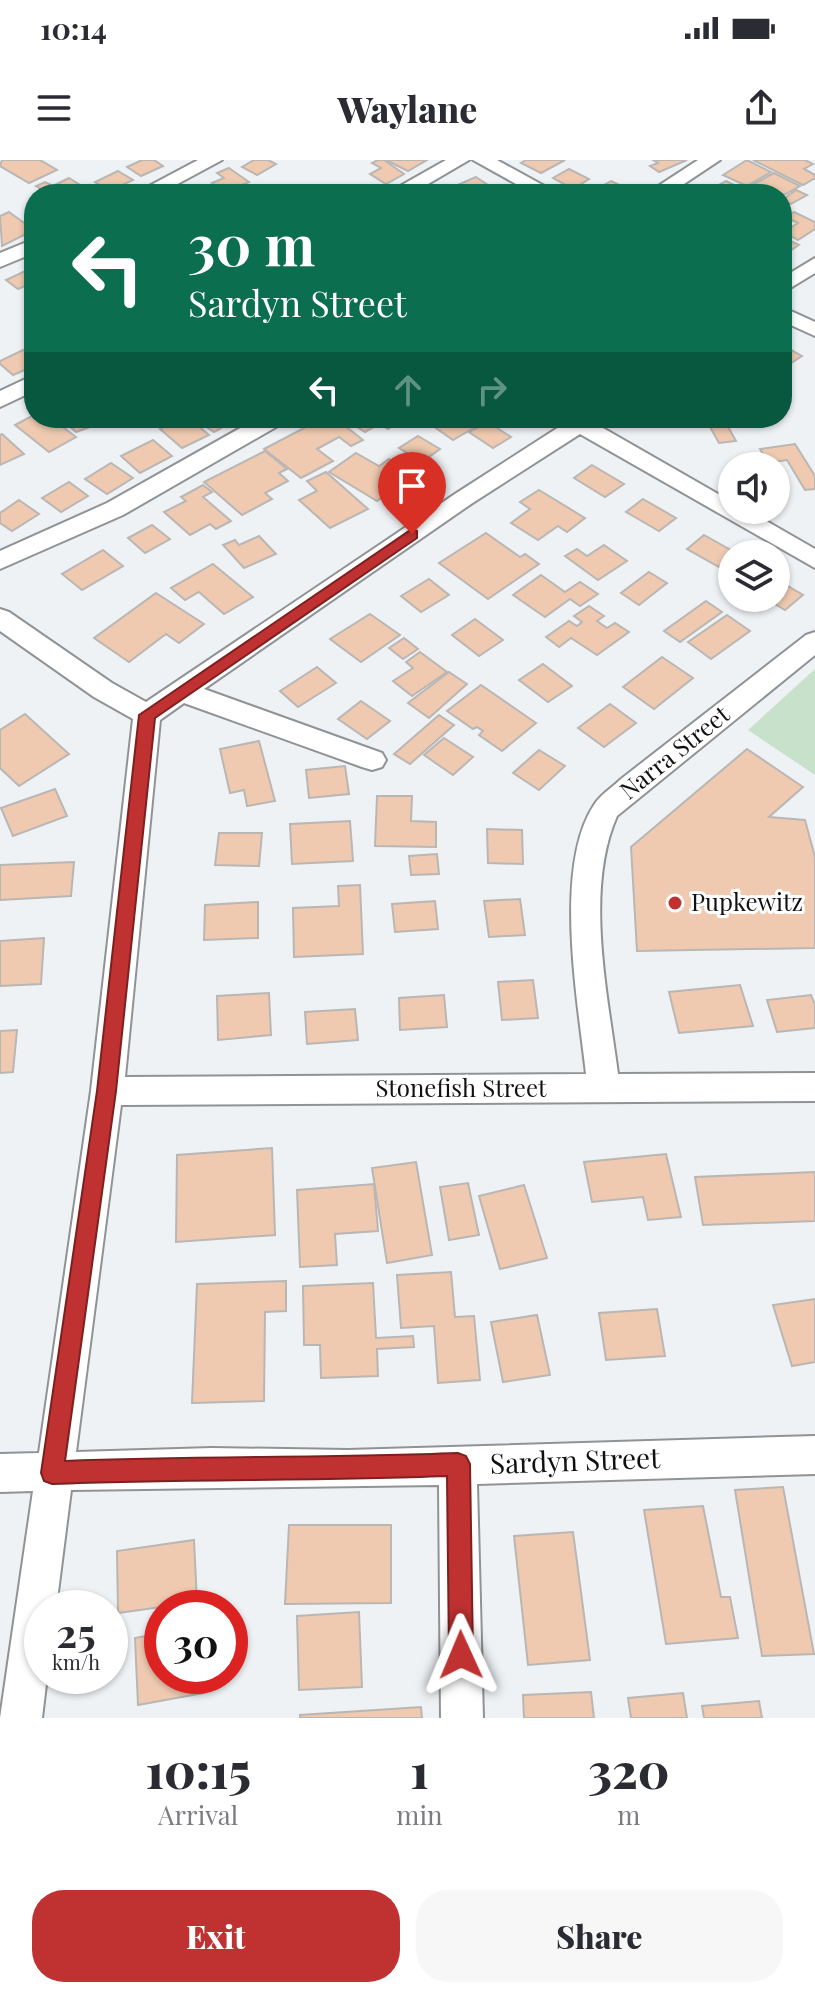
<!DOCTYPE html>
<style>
:root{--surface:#fff;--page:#f7f7f7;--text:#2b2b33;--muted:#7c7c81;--accent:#c03131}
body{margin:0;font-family:"Playfair Display",serif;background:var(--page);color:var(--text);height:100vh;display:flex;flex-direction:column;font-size:30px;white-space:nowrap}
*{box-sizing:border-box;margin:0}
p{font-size:26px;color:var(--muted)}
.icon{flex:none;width:44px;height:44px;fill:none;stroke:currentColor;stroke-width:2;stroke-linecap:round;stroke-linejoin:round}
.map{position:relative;height:1558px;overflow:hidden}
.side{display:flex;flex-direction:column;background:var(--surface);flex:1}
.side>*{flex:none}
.top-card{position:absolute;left:24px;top:24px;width:768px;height:244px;border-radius:32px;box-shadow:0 2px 6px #0004;background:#0b6e4f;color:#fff;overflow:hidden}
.buttons{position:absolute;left:718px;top:292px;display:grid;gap:16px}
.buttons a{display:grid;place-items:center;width:72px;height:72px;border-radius:50%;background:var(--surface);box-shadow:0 2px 6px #0004;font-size:40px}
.speed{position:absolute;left:24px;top:1430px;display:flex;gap:16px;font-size:40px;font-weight:700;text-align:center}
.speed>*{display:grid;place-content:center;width:104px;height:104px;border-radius:50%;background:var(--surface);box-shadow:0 2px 6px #0004;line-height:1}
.speed small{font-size:20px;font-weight:400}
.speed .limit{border:12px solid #d22;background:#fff;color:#111}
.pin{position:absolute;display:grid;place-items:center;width:68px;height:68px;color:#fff;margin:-82px -34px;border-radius:50% 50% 50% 0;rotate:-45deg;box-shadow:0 0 8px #0007}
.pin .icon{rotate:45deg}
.me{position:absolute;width:88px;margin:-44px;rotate:359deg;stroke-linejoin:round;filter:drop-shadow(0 0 6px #0008)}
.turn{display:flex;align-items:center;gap:28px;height:168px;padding:0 32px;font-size:36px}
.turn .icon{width:104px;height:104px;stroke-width:2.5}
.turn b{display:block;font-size:56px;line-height:68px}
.lanes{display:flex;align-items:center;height:76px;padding:0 32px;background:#0003;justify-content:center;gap:40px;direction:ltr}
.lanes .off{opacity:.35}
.eta{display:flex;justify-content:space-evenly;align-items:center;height:136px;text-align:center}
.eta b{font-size:48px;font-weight:800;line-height:56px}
.primary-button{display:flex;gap:16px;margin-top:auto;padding:16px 32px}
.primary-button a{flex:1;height:92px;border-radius:32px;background:var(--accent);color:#fff;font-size:32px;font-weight:800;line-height:92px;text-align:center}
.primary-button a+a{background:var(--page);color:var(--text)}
.status{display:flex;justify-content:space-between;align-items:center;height:56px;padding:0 40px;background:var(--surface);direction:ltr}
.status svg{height:22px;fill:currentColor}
header{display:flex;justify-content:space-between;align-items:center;height:104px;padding:0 32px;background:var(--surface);font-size:36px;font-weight:800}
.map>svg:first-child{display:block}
.green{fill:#c7e1cb}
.building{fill:#efcab1;stroke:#bab6b4;stroke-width:2}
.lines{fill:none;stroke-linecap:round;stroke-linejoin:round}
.street-casing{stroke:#909395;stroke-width:4}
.street{fill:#fff;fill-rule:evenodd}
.route{fill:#c03131;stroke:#7d2020;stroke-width:2}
.poi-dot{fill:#c03131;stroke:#fff;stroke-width:3}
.labels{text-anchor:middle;stroke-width:6;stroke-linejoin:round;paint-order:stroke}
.street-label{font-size:24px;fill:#111112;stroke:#fff}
.poi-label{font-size:24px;fill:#111112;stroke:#fff;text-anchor:start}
.near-street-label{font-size:28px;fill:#111112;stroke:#fff}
</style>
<div class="status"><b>10:14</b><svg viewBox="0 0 49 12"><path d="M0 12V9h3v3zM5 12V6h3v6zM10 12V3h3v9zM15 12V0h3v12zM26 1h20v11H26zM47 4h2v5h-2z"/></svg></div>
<header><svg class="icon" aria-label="menu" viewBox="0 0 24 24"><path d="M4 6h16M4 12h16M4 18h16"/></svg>Waylane<svg class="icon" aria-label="share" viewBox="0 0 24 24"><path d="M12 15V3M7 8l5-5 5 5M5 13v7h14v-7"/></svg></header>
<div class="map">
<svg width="815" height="1558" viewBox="0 0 815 1558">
<rect width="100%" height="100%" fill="#eff2f5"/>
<polygon class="green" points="815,509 815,615 748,570"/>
<g class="building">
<polygon points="40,0 57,10 29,23 0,6 2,0"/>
<polygon points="142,0 154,0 163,6 141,16 127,7"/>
<polygon points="254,0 268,0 276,4 257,15 242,7"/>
<polygon points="378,0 384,0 404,14 386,24 370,14 381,8 372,3"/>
<polygon points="386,0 427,0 408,11"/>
<polygon points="526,0 565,0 541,13 521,3"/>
<polygon points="653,0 687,0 659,12 650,6 658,3"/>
<polygon points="747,0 771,12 747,26 723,15"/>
<polygon points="753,0 805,0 813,4 804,9 815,15 815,18 803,25"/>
<polygon points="229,8 249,22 226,32 212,23 224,18 217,13"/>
<polygon points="569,9 589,19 573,29 553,18"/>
<polygon points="118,11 133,20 110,31 95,22"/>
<polygon points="774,13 800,26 782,36 767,34 762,32 766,30 754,24"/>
<polygon points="476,17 491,27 473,34 464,34 453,27"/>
<polygon points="69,18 95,34 50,34 36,26 45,22 53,26"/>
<polygon points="611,21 630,30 623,34 600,34 593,31"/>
<polygon points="726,21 752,34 716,34 709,30"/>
<polygon points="796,30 807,35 791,44 782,40"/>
<polygon points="9,52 34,70 2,86 0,56"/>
<polygon points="794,52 815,62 815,69 798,80 784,72 798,63 785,57"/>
<polygon points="782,77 799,85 782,96"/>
<polygon points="32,108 34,122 18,129 6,120"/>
<polygon points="782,185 802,196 782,209"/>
<polygon points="23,190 34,198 34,206 13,215 0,204 0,201"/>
<polygon points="34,255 34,258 51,258 76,277 49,292 15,265"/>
<polygon points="60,258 115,258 76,272"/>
<polygon points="182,258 189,258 209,275 182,288 160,269"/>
<polygon points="193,258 239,258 214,272"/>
<polygon points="323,258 335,258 363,280 351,286 339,277 317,289 333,301 301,318 264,289"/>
<polygon points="343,258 405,258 388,269 379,264 365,272"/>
<polygon points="445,258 466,258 477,266 453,280 433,266"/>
<polygon points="705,258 723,258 736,281 719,283"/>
<polygon points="488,262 511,277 493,288 469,272"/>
<polygon points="2,274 24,294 0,305 0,275"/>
<polygon points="418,276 440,289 422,302 399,288"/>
<polygon points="153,280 172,296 140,313 121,296"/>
<polygon points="795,284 815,316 815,329 805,330 787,300 768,303 760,289"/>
<polygon points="265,291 287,309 279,313 288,321 265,333 272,339 242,355 204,322"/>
<polygon points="356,293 379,306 389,299 406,309 387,322 396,327 377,341 329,312"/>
<polygon points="111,303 133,318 107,334 85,319"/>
<polygon points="592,305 624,324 605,337 574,318"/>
<polygon points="326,312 368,349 330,368 299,340 317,331 307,321"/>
<polygon points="418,313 439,326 418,341 397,328"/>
<polygon points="69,322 88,336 61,352 42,338"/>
<polygon points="203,325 212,332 203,337 231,361 216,369 210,364 190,375 164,352 186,341 181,337"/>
<polygon points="539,330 585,358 567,372 558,366 538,380 511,363 530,349 520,342"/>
<polygon points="643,339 676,358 659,371 626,352"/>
<polygon points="19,340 39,354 12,371 0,363 0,353"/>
<polygon points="152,365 170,379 145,393 128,378"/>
<polygon points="486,373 520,397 525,394 539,404 488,439 439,403"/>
<polygon points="704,375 736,393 719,407 687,389"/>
<polygon points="259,376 276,394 244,408 223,385 235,380 239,385"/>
<polygon points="604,385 627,401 598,420 565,396 577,389 587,396"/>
<polygon points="103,390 123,406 82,430 62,414"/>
<polygon points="213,404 253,437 224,454 199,432 185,440 171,428"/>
<polygon points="649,412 667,423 639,445 621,433"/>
<polygon points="541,415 565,432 580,422 598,434 580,446 570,439 545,457 513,435"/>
<polygon points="429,419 449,435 421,452 401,436"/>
<polygon points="776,419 803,435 785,450 765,438 776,438"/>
<polygon points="156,433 204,464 179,483 166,474 129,502 94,478"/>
<polygon points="706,441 722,452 680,482 664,471"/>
<polygon points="589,446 604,456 597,461 607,468 615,463 629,472 597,495 571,478 559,487 546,477 569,461 577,466 582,462 574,456"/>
<polygon points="370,454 400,475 361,502 330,479"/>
<polygon points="727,455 750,471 711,499 688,482"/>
<polygon points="475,459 503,480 479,496 452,475"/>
<polygon points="404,478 418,489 403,499 389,488"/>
<polygon points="420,492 447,512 412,536 393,521 413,508 406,502"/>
<polygon points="662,497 693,518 654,549 623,527"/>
<polygon points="543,504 572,526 548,542 519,520"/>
<polygon points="317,507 336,523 298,547 280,531"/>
<polygon points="449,512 467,524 429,558 408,543"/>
<polygon points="481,525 536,563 502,591 479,575 483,571 477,567 473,569 447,551"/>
<polygon points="361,541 390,561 367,579 338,559"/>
<polygon points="610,544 636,563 604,587 578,568"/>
<polygon points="25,554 69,594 19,626 0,608 0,570"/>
<polygon points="439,555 454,565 410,604 394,594"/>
<polygon points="444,578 473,597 453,615 424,595"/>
<polygon points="259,581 275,641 247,646 244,630 230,633 220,589"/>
<polygon points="747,589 803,627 769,657 805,660 815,697 815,788 637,791 631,687"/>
<polygon points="539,590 565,606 539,630 513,613"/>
<polygon points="345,606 349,634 309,638 306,610"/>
<polygon points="55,629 67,656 13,676 1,648"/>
<polygon points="377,636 412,636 411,661 436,662 436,687 375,686"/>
<polygon points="350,661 353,701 292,704 290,664"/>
<polygon points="487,669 522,670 523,704 488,703"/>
<polygon points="219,673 262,673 259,706 215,705"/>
<polygon points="437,694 439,714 411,715 409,696"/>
<polygon points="74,702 71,736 0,740 0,705"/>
<polygon points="360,725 363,794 294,797 293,748 339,746 338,726"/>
<polygon points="520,739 525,775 489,777 484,741"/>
<polygon points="435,741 438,769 395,772 392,744"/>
<polygon points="258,742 258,778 204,780 205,745"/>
<polygon points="44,778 41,824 0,826 0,781"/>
<polygon points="533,820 538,858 502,860 498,822"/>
<polygon points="740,825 753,866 679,873 669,832"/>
<polygon points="269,833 271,875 218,880 217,836"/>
<polygon points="444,835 447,867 400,870 399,838"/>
<polygon points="811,835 815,845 815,868 777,872 767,840"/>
<polygon points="355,849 358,880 307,884 305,852"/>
<polygon points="17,870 13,912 0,913 0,871"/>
<polygon points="272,988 275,1075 176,1082 177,995"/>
<polygon points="666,994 681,1057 648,1060 643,1037 592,1042 584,1002"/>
<polygon points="416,1002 432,1095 387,1103 372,1008"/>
<polygon points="815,1012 815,1061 703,1065 695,1017"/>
<polygon points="468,1023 479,1075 449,1080 440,1027"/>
<polygon points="374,1024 378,1071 335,1074 337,1105 300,1107 297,1030"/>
<polygon points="524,1025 547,1098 500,1109 479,1036"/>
<polygon points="451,1112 455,1157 474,1156 480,1220 438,1223 434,1166 401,1168 397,1115"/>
<polygon points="286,1121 286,1151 265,1152 264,1241 192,1243 197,1124"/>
<polygon points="373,1123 376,1178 413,1176 414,1187 377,1189 378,1216 321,1218 320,1185 304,1185 303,1126"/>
<polygon points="815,1139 815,1202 792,1206 773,1145"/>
<polygon points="657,1149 665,1196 606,1200 599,1153"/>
<polygon points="537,1155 550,1215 503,1222 491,1162"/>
<polygon points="783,1327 814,1494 762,1496 735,1330"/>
<polygon points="703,1346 721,1437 730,1437 738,1478 666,1484 644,1350"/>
<polygon points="289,1365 391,1365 391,1443 285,1444"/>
<polygon points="573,1372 590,1500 528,1505 514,1376"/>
<polygon points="194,1380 197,1442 118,1453 117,1391"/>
<polygon points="359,1452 362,1527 299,1530 297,1456"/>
<polygon points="162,1473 162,1516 202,1516 204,1533 138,1545 135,1478"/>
<polygon points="591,1532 594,1558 524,1558 523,1535"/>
<polygon points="683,1533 687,1558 631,1558 628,1538"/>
<polygon points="759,1541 762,1558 704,1558 702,1546"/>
<polygon points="421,1547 422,1558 300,1558 300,1555"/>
</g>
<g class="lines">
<defs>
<g id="street">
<polygon points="198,0 222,0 159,34 134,34"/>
<polygon points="446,0 469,0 411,34 386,34"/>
<polygon points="473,0 497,0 559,34 534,34"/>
<polygon points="698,0 720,0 669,34 646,34"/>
<polygon points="34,79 34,93 0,107 0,93"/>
<polygon points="815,98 815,113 782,133 782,118"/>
<polygon points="782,147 815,162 815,176 782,161"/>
<polygon points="34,215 34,231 0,247 0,231"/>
<polygon points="258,258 286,258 283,263 123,355 0,409 0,391 107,343"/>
<path d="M 573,258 L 600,258 L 596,264 L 732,342 L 732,350 L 747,350 L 815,389 L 815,408 L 580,274 L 471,344 L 204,529 L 382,593 L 386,600 L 382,607 L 372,610 L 362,607 L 184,543 L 160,560 L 125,917 L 586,914 C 578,842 553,707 594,645 C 601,634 612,628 621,619 L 806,475 L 815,472 L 815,495 L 617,656 C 584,730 608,836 618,914 L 815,913 L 815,941 L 121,945 L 76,1292 L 212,1288 L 348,1290 L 815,1276 L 815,1314 L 477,1324 L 483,1558 L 441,1558 L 439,1325 L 71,1330 L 56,1448 L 42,1448 L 42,1516 L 47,1516 L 42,1558 L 0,1558 L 33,1331 L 0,1332 L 0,1294 L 39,1293 L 91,931 L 133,559 L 94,537 L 0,471 L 0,449 L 9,452 L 112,523 L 146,542 L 455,334 Z"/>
</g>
</defs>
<use href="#street" class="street-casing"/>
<use href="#street" class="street"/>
</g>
<path class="route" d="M 412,369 L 417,371 L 417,378 L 155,558 L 116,931 L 65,1301 C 197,1296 327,1298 458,1293 L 466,1296 L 470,1304 L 473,1495 L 470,1503 L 461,1507 L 452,1503 L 449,1495 L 447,1316 C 316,1321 184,1319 52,1324 L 44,1321 L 41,1313 L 97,931 L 139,555 Z"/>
<circle class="poi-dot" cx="675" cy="743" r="8"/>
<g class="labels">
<g class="street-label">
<text transform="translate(675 593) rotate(-39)" y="8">Narra Street</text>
<text x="461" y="937">Stonefish Street</text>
</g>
<g class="poi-label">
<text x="691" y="751">Pupkewitz</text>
</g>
<g class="near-street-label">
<text transform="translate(575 1301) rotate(-2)" y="10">Sardyn Street</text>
</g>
</g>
</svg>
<div class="buttons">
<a><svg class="icon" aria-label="sound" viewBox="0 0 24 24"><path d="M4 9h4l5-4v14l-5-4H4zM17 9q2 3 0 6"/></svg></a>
<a><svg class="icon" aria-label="layers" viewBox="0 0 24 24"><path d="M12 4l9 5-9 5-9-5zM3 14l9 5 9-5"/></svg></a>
</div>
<div class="speed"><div>25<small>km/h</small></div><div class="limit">30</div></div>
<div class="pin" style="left:412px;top:374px;background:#d93025"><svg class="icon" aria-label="arrive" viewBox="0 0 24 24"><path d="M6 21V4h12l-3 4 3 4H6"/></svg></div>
<svg class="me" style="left:461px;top:1495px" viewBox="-20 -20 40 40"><path d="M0-17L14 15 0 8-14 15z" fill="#c03131" stroke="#fff" stroke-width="4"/></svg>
<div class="top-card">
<div class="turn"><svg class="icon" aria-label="left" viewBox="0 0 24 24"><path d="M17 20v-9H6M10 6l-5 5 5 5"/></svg><div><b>30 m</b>Sardyn Street</div></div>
<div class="lanes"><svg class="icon" aria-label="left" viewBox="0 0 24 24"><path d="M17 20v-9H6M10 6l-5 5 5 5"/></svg><svg class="icon off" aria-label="ahead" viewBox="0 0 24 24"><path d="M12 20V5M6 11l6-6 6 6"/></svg><svg class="icon off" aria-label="right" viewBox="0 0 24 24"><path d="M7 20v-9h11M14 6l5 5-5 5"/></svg></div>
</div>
</div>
<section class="side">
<div class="eta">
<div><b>10:15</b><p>Arrival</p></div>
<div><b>1</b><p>min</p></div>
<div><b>320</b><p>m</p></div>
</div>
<div class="primary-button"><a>Exit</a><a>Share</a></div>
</section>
